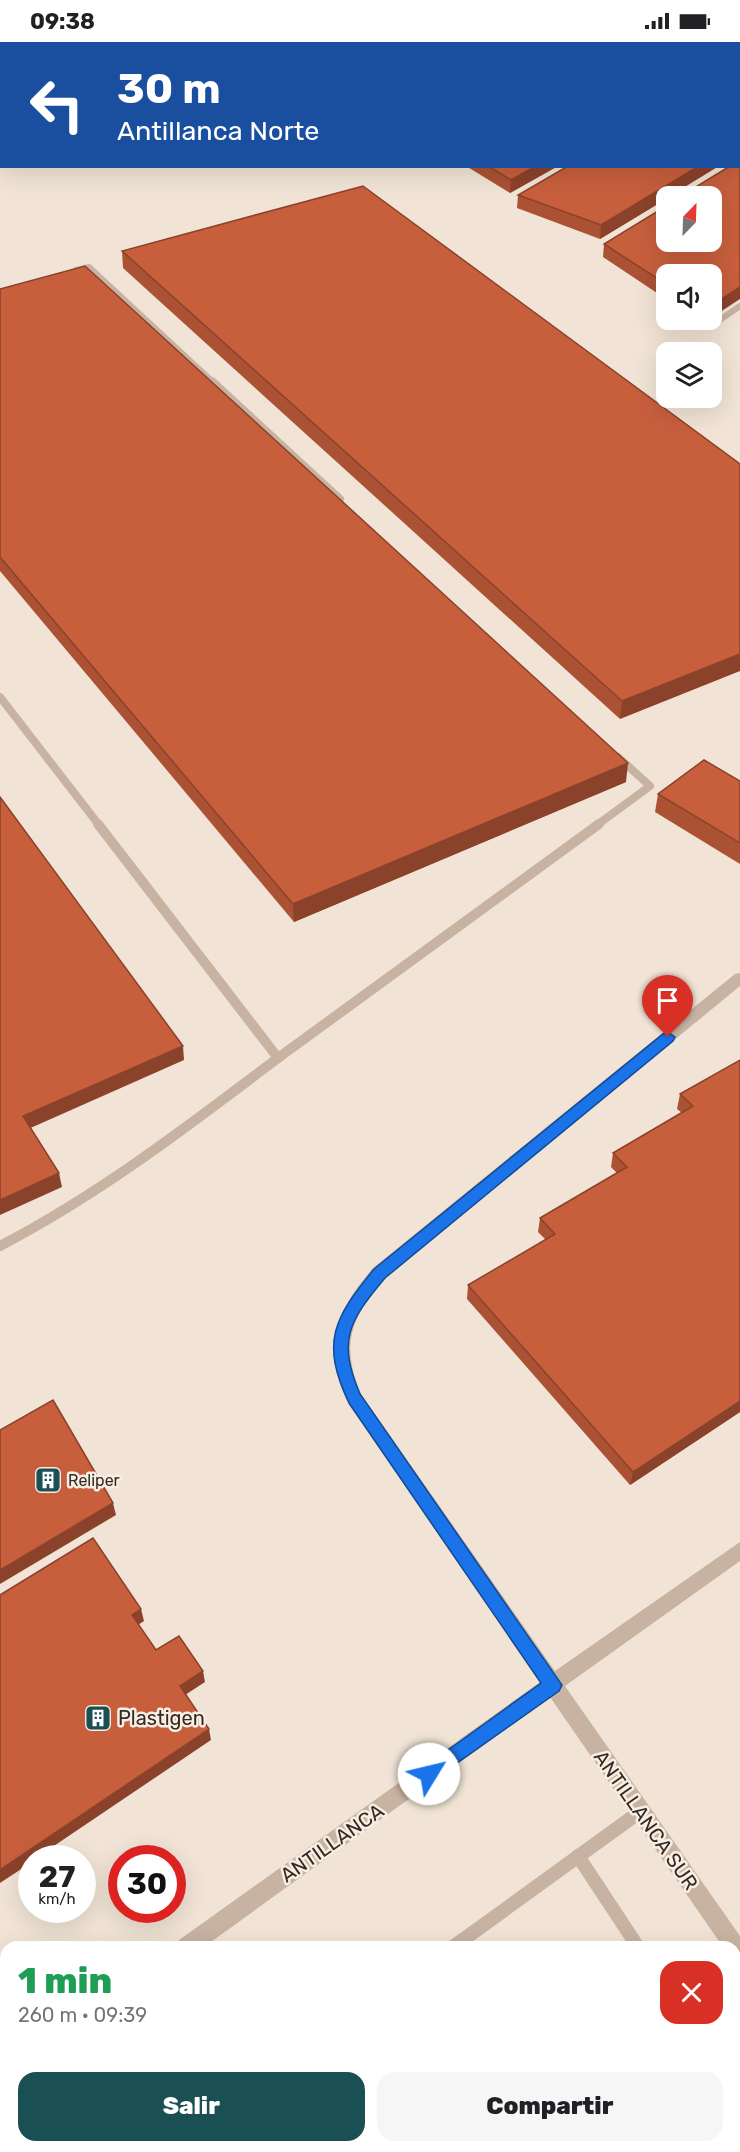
<!DOCTYPE html>
<html lang="es">
<meta charset="utf-8">
<style>
:root{--surface:#fff;--page:#f6f6f6;--text:#202124;--muted:#757577;--accent:#1a5054}
body{margin:0;font-family:Rubik,sans-serif;background:var(--page);color:var(--text);height:100vh;display:flex;flex-direction:column;font-size:22px;white-space:nowrap}
*{box-sizing:border-box;margin:0}
p{font-size:20px;color:var(--muted)}
.icon{flex:none;width:33px;height:33px;fill:none;stroke:currentColor;stroke-width:2;stroke-linecap:round;stroke-linejoin:round}
.map{position:relative;flex:1;overflow:hidden}
.details{position:absolute;left:0px;top:1899px;width:741px;height:212px;display:flex;flex-direction:column;background:var(--surface);border-radius:18px 18px 0 0;box-shadow:0 6px 24px #0002}
.details>*{flex:none}
.top-card{position:absolute;left:0px;top:0px;width:741px;height:126px;box-shadow:0 6px 24px #0002;background:#1a4fa0;color:#fff;overflow:hidden}
.needle{width:39px;rotate:23deg}
.fabs{position:absolute;left:656px;top:144px;display:grid;gap:12px}
.fabs a{display:grid;place-items:center;width:66px;height:66px;border-radius:12px;background:var(--surface);box-shadow:0 6px 24px #0002;font-size:30px}
.speed{position:absolute;left:18px;top:1803px;display:flex;gap:12px;font-size:30px;font-weight:700;text-align:center}
.speed>*{display:grid;place-content:center;width:78px;height:78px;border-radius:50%;background:var(--surface);box-shadow:0 6px 24px #0002;line-height:1}
.speed small{font-size:15px;font-weight:400}
.speed .limit{border:9px solid #d22;background:#fff;color:#111}
.pin{position:absolute;display:grid;place-items:center;width:51px;height:51px;color:#fff;margin:-62px -26px;border-radius:50% 50% 50% 0;rotate:-45deg;box-shadow:0 0 6px #0007}
.pin .icon{rotate:45deg}
.me{position:absolute;width:66px;margin:-33px;rotate:54deg;stroke-linejoin:round;filter:drop-shadow(0 0 4px #0008)}
.turn{display:flex;align-items:center;gap:21px;height:126px;padding:0 18px;font-size:27px}
.turn .icon{width:78px;height:78px;stroke-width:2.5}
.turn b{display:block;font-size:42px;line-height:51px}
.round{display:grid;place-items:center;flex:none;width:63px;height:63px;border-radius:18px;background:var(--page)}
.summary{display:flex;align-items:center;justify-content:space-between;height:102px;padding:0 18px}
h1{font-size:36px;font-weight:800;line-height:45px;color:#1e9e55}
.button{display:flex;gap:12px;margin-top:auto;padding:12px 18px}
.button a{flex:1;height:69px;border-radius:18px;background:var(--accent);color:#fff;font-size:24px;font-weight:800;line-height:69px;text-align:center}
.button a+a{background:var(--page);color:var(--text)}
.status{display:flex;justify-content:space-between;align-items:center;height:42px;padding:0 30px;background:var(--surface);direction:ltr}
.status svg{height:16px;fill:currentColor}
.map>svg:first-child{display:block}
.lines{fill:none;stroke-linecap:round;stroke-linejoin:round}
.path{stroke:#b49d8d;stroke-width:5;stroke-dasharray:4 4;stroke-linecap:butt}
.service-far3{stroke:#c8b3a2;stroke-width:6}
.service-far2{stroke:#c8b3a2;stroke-width:8}
.service-far1{stroke:#c8b3a2;stroke-width:10}
.service{stroke:#c8b3a2;stroke-width:14}
.minor{fill:#c8b3a2;fill-rule:evenodd}
.wall{fill:#ab5234}
.shaded-wall{fill:#8b422b}
.building{fill:#c75f3d;stroke:#8b422b;stroke-width:1.5}
.route{fill:#1a73e8;stroke:#114b97;stroke-width:1.5}
.labels{text-anchor:middle;stroke-width:5;stroke-linejoin:round;paint-order:stroke}
.poi-label{font-size:16px;fill:#332925;stroke:#f9eee2;text-anchor:start}
.near-poi-label{font-size:20px;fill:#332925;stroke:#f9eee2;text-anchor:start}
.near-street-label{font-size:20px;fill:#332925;stroke:#f9eee2}
</style>
<div class="status"><b>09:38</b><svg viewBox="0 0 49 12"><path d="M0 12V9h3v3zM5 12V6h3v6zM10 12V3h3v9zM15 12V0h3v12zM26 1h20v11H26zM47 4h2v5h-2z"/></svg></div>
<div class="map">
<svg width="740" height="2110" viewBox="0 0 740 2110">
<rect width="100%" height="100%" fill="#f1e4d6"/>
<g class="lines">
<polyline class="path" points="28,2104 30,2110"/>
<g class="service-far3">
<polyline points="76,228 89,225 214,341"/>
<polyline points="711,284 740,264"/>
</g>
<g class="service-far2">
<polyline points="212,339 340,457"/>
<polyline points="0,655 99,783"/>
<polyline points="597,783 650,744 618,715"/>
</g>
<g class="service-far1">
<polyline points="278,1016 599,782"/>
<path d="M 0,1204 C 100,1152 188,1084 278,1016 L 98,782"/>
</g>
<g class="service">
<polyline points="578,1814 638,1905"/>
<polyline points="453,1905 641,1769"/>
<polyline points="735,2050 740,2057"/>
</g>
<g class="minor">
<path d="M 740,931 L 740,944 L 385,1236 C 351,1276 340,1302 361,1352 L 555,1629 L 740,1500 L 740,1519 L 565,1644 L 740,1894 L 740,1922 L 735,1920 L 735,1905 L 723,1905 L 550,1655 L 204,1905 L 176,1905 L 179,1898 L 540,1640 L 348,1361 C 321,1305 334,1272 373,1226 L 735,932 Z"/>
<polygon points="6,2023 6,2046 0,2049 0,2026"/>
</g>
</g>
<g class="wall">
<polygon points="466,124 558,124 510,151"/>
<polygon points="518,153 666,154 666,157 600,197 517,166"/>
<polygon points="604,202 711,232 666,232 666,257 603,215"/>
<polygon points="122,209 740,422 620,677 123,226"/>
<polygon points="0,247 626,740 294,880 0,529"/>
<polygon points="698,278 709,278 704,281"/>
<polygon points="740,739 740,822 655,770 658,752"/>
<polygon points="740,1018 740,1370 630,1443 467,1257 468,1243 546,1198 538,1190 540,1176 617,1131 611,1125 613,1111 682,1071 677,1067 680,1052"/>
</g>
<g class="shaded-wall">
<polygon points="564,0 588,0 585,2 561,2"/>
<polygon points="536,124 558,124 510,151 511,138"/>
<polygon points="699,124 719,124 670,154 666,154 666,157 600,197 601,183"/>
<polygon points="740,245 740,257 711,276 711,264"/>
<polygon points="740,612 740,629 620,677 622,659"/>
<polygon points="628,721 626,740 294,880 293,862"/>
<polygon points="183,1004 184,1018 26,1088 23,1074"/>
<polygon points="59,1131 62,1145 0,1173 0,1158"/>
<polygon points="740,1359 740,1370 630,1443 633,1430"/>
<polygon points="113,1461 116,1473 0,1542 0,1528"/>
<polygon points="141,1567 144,1579 135,1585 132,1573"/>
<polygon points="203,1629 205,1640 182,1655 180,1644"/>
<polygon points="209,1687 211,1698 36,1816 32,1816 32,1820 0,1841 0,1828"/>
</g>
<g class="building">
<polygon points="439,0 564,0 561,2 436,2"/>
<polygon points="585,0 740,0 740,10 740,2 582,2"/>
<polygon points="740,118 740,245 711,264 711,232 666,232 666,242 604,202 666,164 666,200 711,200 711,154 681,154 730,124 740,124"/>
<polygon points="488,124 536,124 511,138"/>
<polygon points="568,124 699,124 601,183 518,153"/>
<polygon points="363,144 740,422 740,612 622,659 122,209"/>
<polygon points="85,224 628,721 293,862 0,515 0,247"/>
<polygon points="704,718 740,739 740,801 658,752"/>
<polygon points="0,755 183,1004 23,1074 59,1131 0,1158"/>
<polygon points="740,1018 740,1359 633,1430 468,1243 555,1192 540,1176 627,1125 613,1111 693,1064 680,1052"/>
<polygon points="53,1358 113,1461 0,1528 0,1388"/>
<polygon points="93,1496 141,1567 132,1573 156,1608 179,1594 203,1629 180,1644 209,1687 0,1828 0,1553"/>
<polygon points="360,2104 463,2104 466,2110 357,2110 362,2107"/>
</g>
<path class="route" d="M 668,990 L 675,995 L 673,999 L 385,1236 C 349,1279 337,1298 360,1352 L 562,1643 L 559,1649 L 429,1741 L 423,1738 L 420,1732 L 423,1726 L 541,1641 L 349,1361 C 320,1300 334,1276 374,1227 L 663,992 Z"/>
<defs>
<symbol id="building-square" viewBox="-11 -11 22 22"><rect x="-9" y="-9" width="18" height="18" rx="4" fill="#1a5054" stroke="#f9eee2"/><path d="M-4-6H4V6H1V3H-1V6H-4ZM-2.5-4.3h1.7v1.8h-1.7ZM.8-4.3h1.7v1.8H.8ZM-2.5-1h1.7V.8h-1.7ZM.8-1h1.7V.8H.8Z" fill="#fff"/></symbol>
</defs>
<g fill-rule="evenodd">
<use href="#building-square" x="33" y="1423" width="30" height="30"/>
<use href="#building-square" x="83" y="1661" width="30" height="30"/>
</g>
<g class="labels">
<g class="poi-label">
<text x="68" y="1444">Reliper</text>
</g>
<g class="near-poi-label">
<text x="118" y="1683">Plastigen</text>
</g>
<g class="near-street-label">
<text transform="translate(646 1778) rotate(55)" y="7">ANTILLANCA SUR</text>
<text transform="translate(332 1801) rotate(-35)" y="7">ANTILLANCA</text>
</g>
</g>
</svg>
<div class="fabs">
<a><svg class="needle" viewBox="-14 -14 28 28"><path d="M0-13l5 13h-10z" fill="#e53935"/><path d="M0 13l5-13h-10z" fill="#757577"/></svg></a>
<a><svg class="icon" aria-label="sound" viewBox="0 0 24 24"><path d="M4 9h4l5-4v14l-5-4H4zM17 9q2 3 0 6"/></svg></a>
<a><svg class="icon" aria-label="layers" viewBox="0 0 24 24"><path d="M12 4l9 5-9 5-9-5zM3 14l9 5 9-5"/></svg></a>
</div>
<div class="speed"><div>27<small>km/h</small></div><div class="limit">30</div></div>
<div class="pin" style="left:668px;top:995px;background:#d93025"><svg class="icon" aria-label="arrive" viewBox="0 0 24 24"><path d="M6 21V4h12l-3 4 3 4H6"/></svg></div>
<svg class="me" style="left:429px;top:1732px" viewBox="-20 -20 40 40"><circle r="19" fill="#fff"/><path d="M0-13L10 11 0 6-10 11z" fill="#1a73e8"/></svg>
<div class="top-card">
<div class="turn"><svg class="icon" aria-label="left" viewBox="0 0 24 24"><path d="M17 20v-9H6M10 6l-5 5 5 5"/></svg><div><b>30 m</b>Antillanca Norte</div></div>
</div>
<section class="details">
<div class="summary"><div><h1>1 min</h1><p>260 m · 09:39</p></div><a class="round" style="background:#d93025;color:#fff"><svg class="icon" aria-label="close" viewBox="0 0 24 24"><path d="M6 6l12 12M18 6L6 18"/></svg></a></div>
<div class="button"><a>Salir</a><a>Compartir</a></div>
</section>
</div>
